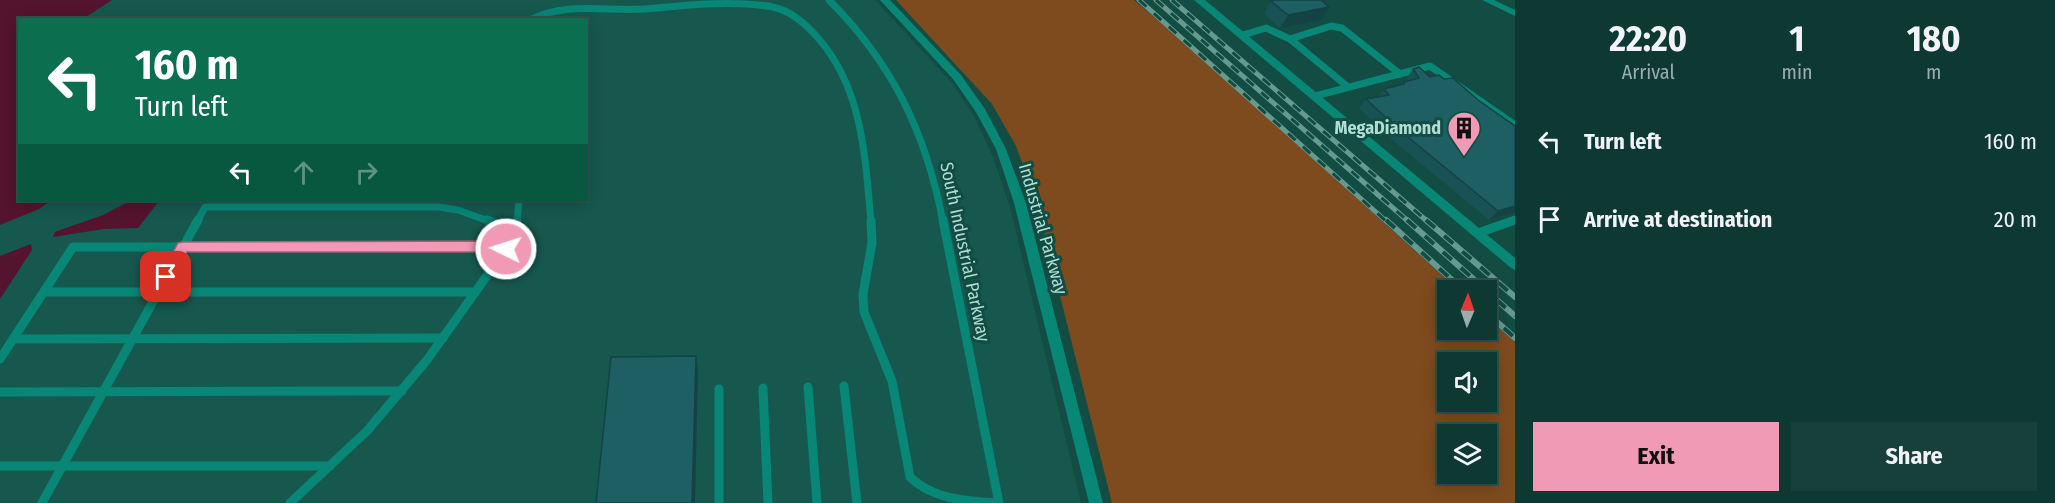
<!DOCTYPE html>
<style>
:root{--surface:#0e3932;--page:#17403a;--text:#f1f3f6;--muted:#9bacac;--line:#2e534d;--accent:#f09ab5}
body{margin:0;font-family:"Fira Sans Condensed",sans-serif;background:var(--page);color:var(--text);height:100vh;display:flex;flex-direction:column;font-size:22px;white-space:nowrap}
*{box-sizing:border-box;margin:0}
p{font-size:20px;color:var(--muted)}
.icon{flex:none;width:33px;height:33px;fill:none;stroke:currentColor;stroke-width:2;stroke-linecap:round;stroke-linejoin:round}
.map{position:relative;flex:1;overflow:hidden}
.drawer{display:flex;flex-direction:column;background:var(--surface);width:540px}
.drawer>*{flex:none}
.top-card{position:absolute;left:18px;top:18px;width:570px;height:183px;border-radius:0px;box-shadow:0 3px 15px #0003,0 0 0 2px var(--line);background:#0b6e4f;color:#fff;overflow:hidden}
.needle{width:39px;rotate:2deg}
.tools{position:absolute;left:1437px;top:280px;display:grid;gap:12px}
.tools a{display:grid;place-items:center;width:60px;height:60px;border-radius:0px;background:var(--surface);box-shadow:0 3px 15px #0003,0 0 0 2px var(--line);font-size:30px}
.pin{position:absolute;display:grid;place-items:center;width:51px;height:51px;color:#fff;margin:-26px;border-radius:12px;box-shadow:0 3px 9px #0006}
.me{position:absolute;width:66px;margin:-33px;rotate:274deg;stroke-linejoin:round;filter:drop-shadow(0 0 4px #0008)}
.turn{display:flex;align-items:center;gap:21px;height:126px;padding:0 18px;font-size:27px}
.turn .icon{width:78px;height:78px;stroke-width:2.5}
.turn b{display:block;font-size:42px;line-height:51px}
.lanes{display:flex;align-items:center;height:57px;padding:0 18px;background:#0003;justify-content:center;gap:30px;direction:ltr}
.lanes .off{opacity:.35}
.eta{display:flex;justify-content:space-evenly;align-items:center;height:102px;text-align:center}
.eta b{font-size:36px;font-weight:700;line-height:42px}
.action{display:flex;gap:12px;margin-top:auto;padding:12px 18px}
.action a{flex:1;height:69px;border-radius:0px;background:var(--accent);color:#111;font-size:24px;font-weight:700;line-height:69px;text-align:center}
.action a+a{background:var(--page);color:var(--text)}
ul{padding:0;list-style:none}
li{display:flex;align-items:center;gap:18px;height:78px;padding:0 18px}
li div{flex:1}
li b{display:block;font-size:22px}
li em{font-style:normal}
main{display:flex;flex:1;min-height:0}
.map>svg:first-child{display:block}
.built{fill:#16584e;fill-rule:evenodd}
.green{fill:#7d4b1e;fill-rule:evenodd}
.water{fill:#54142e}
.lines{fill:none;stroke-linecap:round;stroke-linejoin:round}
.service-far1{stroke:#088676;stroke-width:7}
.service{stroke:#088676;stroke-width:9}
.minor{fill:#088676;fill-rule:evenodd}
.tertiary{fill:#088676;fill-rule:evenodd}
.rail-far1-casing{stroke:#669a90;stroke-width:5}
.rail-casing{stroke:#669a90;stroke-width:6}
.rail-far1{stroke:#124c43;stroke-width:3;stroke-dasharray:10;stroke-linecap:butt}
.rail{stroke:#124c43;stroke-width:4;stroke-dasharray:12;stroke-linecap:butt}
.wall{fill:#195255}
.shaded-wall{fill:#144245}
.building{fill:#1d5f63;stroke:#144245;stroke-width:1.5}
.route{fill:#f09ab5;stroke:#9c6476;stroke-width:1.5}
.labels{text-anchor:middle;stroke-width:6;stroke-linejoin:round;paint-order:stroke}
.poi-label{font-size:18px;font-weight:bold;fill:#afded3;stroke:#124c43;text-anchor:end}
.street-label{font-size:18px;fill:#afded3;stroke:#124c43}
</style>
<main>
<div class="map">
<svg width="1515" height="503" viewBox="0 0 1515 503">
<rect width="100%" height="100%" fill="#124c43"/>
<path class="built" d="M 0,0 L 875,0 L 953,84 L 974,116 L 993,157 L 1010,207 L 1081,503 L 0,503 ZM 20,20 L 586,20 L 586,200 L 20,200 Z"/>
<path class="green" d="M 896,0 L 1134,0 L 1202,57 L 1459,291 L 1448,291 L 1448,330 L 1486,330 L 1487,317 L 1515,342 L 1515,503 L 1112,503 L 1037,204 L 1016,146 L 992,104 ZM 1448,363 L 1486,363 L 1486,402 L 1448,402 ZM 1448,435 L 1486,435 L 1486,474 L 1448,474 Z"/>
<g class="water">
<polygon points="0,0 112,0 83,19 20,20 20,200 52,200 39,209 0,225"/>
<polygon points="132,200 160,200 138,228 104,229 53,237 55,232 103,215"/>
<polygon points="31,244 32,250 0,299 0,256"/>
</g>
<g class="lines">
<g class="service-far1">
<path d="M 829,0 C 893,64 926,133 943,222"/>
<path d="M 530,20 C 567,1 607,12 646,9 C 687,5 733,0 773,7 C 791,11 806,24 818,38 C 863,89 865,157 871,222"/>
<polyline points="1243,35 1266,28 1290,39 1348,87"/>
<polyline points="1290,39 1331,26 1342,28 1400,74"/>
<polyline points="1315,96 1430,66 1515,125"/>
<polyline points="197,222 205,207 439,207 458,210 491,222"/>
<polyline points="517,222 519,200"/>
<polyline points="1510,222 1515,220"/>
</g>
<g class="service">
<polyline points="487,220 515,230"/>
<path d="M 871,220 L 872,243 L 863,294 L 864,312 L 892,381 L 910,477 C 933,500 969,501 999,503"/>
<polyline points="943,220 999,503"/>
<polyline points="1478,233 1515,220"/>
<polyline points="44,292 475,292"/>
<polyline points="14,339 443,338"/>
<polyline points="0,359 73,247 507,247"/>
<polyline points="844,386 857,503"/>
<polyline points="808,387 817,503"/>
<polyline points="763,388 768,503"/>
<polyline points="719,389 719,503"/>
<polyline points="0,392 402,391"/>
<polyline points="0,466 330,466"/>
<polyline points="42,503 198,220"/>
<polyline points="290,503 367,431 427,360 506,249 517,220"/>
</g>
<g class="minor">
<polygon points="1194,0 1205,0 1515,258 1515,270 1511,268"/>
<polygon points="1482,0 1494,0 1515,10 1515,16"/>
</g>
<polygon class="tertiary" points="880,0 890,0 961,75 985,109 1006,149 1026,203 1103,503 1089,503 1014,203 996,149 976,112 953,79"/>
<defs>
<g id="rail-far1">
<polyline points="1139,0 1387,222"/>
<polyline points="1156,0 1409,222"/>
<polyline points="1172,0 1428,222"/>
</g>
<g id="rail">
<polyline points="1386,220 1464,291"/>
<polyline points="1407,220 1515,316"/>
<polyline points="1426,220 1515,297"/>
<polyline points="1486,312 1515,338"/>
</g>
</defs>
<use href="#rail-far1" class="rail-far1-casing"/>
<use href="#rail" class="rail-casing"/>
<use href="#rail-far1" class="rail-far1"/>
<use href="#rail" class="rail"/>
</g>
<g class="wall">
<polygon points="1271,1 1321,20 1280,28 1264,14"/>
<polygon points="1413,69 1515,212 1489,220 1389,137 1359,108 1366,99 1378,97 1384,89 1401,85 1404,82 1408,81 1407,78"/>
</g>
<g class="shaded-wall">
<polygon points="1329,7 1321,20 1280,28 1288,15"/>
<polygon points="1515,206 1515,212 1489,220 1498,211"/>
<polygon points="696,356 698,371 695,503 692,503"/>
</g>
<g class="building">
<polygon points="1275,0 1321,0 1329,7 1288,15 1271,1"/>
<polygon points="1419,67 1430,77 1439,75 1444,79 1453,78 1478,100 1515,126 1515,206 1498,211 1397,128 1366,99 1389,95 1384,89 1404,84 1404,82 1419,78 1413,69"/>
<polygon points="696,356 692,503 596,503 611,357"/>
</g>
<polygon class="route" points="507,241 514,247 511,252 187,252 171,281 161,281 159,277 178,243 183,242"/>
<defs>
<symbol id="building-pin" viewBox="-11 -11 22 30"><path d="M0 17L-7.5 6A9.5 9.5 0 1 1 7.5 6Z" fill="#f09ab5" stroke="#124c43"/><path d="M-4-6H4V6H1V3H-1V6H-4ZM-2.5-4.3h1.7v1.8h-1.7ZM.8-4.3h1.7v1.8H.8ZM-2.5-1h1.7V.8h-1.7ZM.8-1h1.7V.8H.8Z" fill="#111"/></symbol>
</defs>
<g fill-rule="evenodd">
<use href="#building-pin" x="1445" y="109" width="38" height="52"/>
</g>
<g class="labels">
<g class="poi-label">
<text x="1441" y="134">MegaDiamond</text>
</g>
<g class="street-label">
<text transform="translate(1043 229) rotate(74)" y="6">Industrial Parkway</text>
<text transform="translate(965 252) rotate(78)" y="6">South Industrial Parkway</text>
</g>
</g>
</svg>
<div class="tools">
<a><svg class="needle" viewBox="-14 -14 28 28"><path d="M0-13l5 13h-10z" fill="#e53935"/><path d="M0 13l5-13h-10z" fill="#9bacac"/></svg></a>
<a><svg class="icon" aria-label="sound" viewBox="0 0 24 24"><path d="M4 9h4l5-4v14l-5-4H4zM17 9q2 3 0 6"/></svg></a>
<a><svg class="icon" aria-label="layers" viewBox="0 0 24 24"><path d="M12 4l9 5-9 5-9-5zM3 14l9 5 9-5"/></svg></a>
</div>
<div class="pin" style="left:166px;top:277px;background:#d93025"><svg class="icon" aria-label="arrive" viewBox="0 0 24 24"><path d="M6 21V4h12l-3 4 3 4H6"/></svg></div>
<svg class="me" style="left:506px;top:249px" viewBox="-20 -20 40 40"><circle r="17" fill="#f09ab5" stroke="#fff" stroke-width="3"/><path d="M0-11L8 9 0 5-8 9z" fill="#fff"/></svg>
<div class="top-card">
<div class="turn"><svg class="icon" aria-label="left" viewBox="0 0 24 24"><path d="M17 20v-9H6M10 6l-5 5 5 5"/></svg><div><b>160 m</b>Turn left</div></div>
<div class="lanes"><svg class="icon" aria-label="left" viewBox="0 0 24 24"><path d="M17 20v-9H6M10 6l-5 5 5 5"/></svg><svg class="icon off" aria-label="ahead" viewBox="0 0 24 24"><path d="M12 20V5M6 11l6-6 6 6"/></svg><svg class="icon off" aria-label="right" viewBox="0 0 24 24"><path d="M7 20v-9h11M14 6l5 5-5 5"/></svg></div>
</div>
</div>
<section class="drawer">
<div class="eta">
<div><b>22:20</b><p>Arrival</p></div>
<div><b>1</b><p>min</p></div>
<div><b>180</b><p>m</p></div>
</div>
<ul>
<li><svg class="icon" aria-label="left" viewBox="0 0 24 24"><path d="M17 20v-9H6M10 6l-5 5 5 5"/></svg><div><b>Turn left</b></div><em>160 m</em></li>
<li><svg class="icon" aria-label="arrive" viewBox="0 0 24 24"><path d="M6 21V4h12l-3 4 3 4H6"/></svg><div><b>Arrive at destination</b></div><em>20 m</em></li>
</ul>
<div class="action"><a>Exit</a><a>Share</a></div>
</section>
</main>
